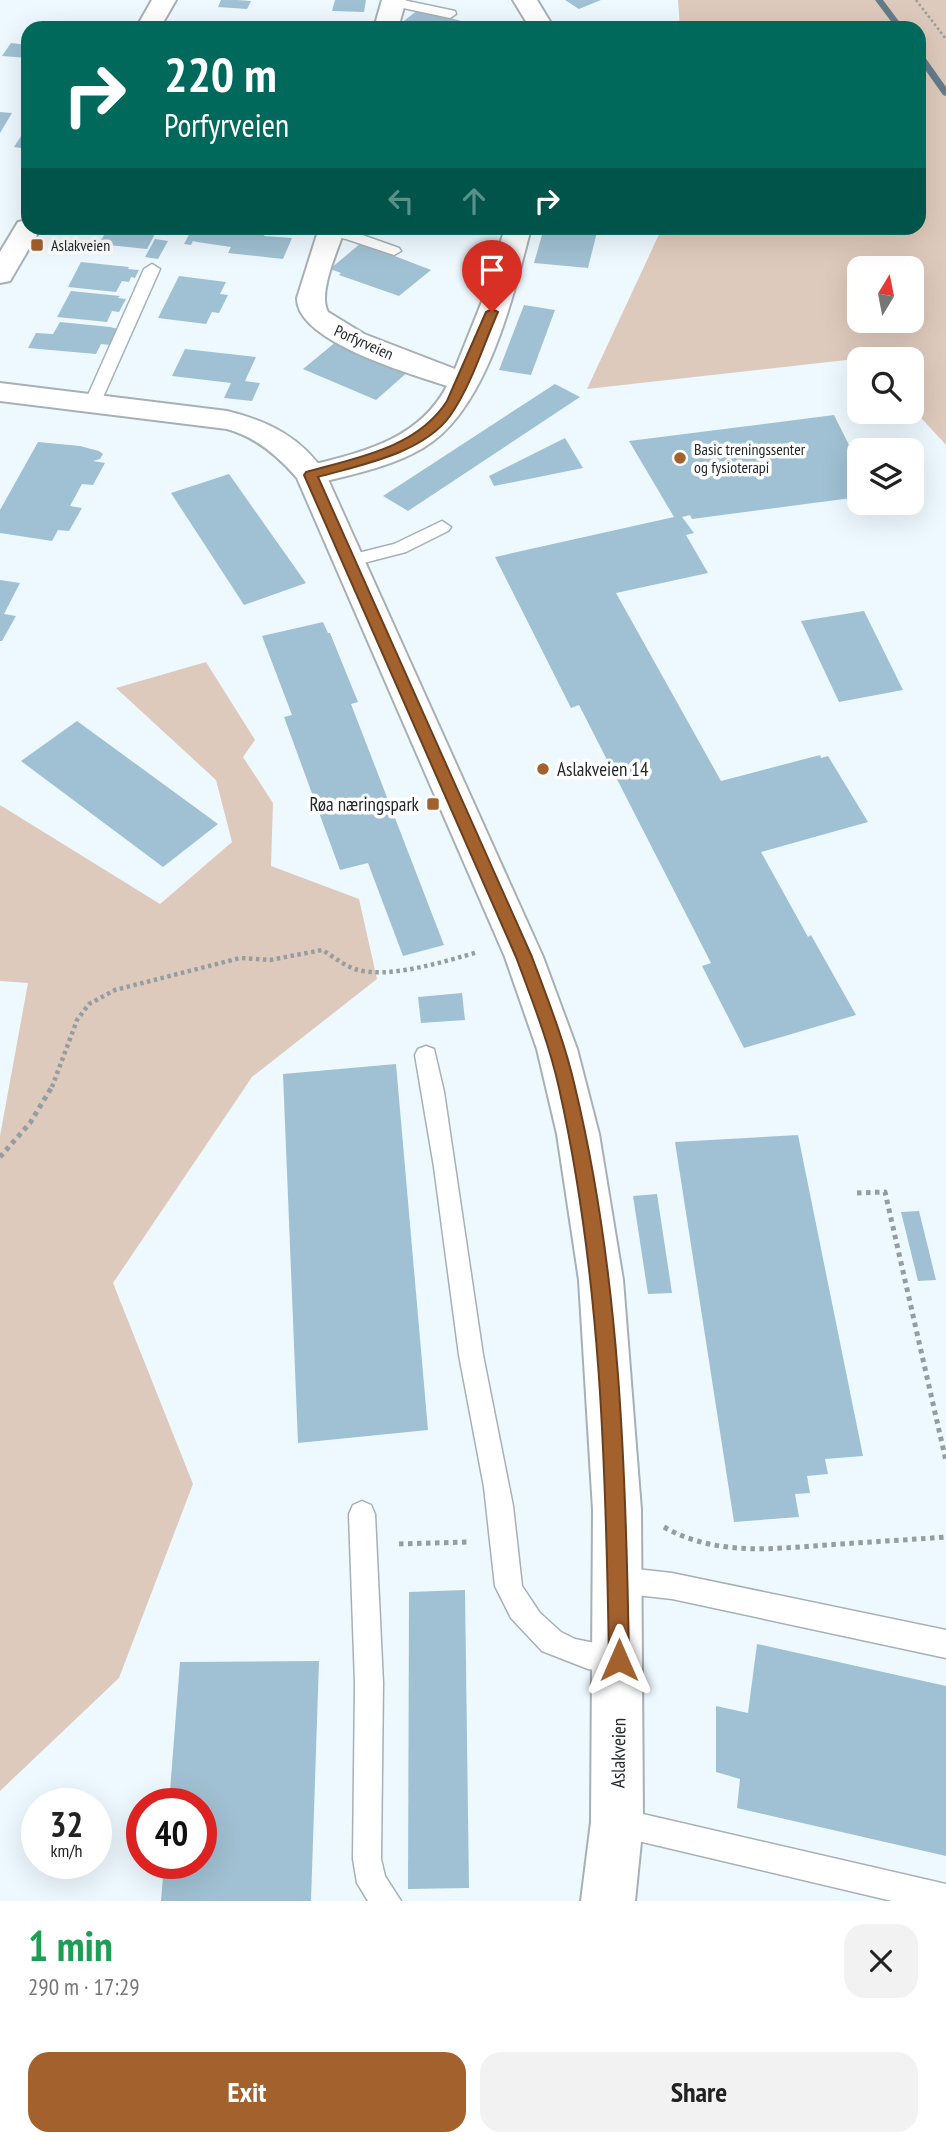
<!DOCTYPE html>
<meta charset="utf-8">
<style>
:root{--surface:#fff;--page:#f2f2f2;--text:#222;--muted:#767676;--accent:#a3612d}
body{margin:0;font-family:"PT Sans Narrow",sans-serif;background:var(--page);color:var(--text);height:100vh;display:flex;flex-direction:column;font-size:26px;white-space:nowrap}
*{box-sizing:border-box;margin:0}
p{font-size:23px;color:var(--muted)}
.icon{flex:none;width:38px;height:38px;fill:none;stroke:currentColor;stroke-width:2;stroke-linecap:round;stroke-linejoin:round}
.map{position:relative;height:1901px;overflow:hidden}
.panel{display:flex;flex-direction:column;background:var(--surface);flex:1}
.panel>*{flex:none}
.guide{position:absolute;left:21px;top:21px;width:905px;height:214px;border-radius:21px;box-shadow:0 7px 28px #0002;background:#00695c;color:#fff;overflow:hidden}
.needle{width:46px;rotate:10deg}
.fabs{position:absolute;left:847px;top:256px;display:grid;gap:14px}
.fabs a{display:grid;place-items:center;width:77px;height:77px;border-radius:14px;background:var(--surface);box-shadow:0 7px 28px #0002;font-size:35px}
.speed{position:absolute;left:21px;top:1788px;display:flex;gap:14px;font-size:35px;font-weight:700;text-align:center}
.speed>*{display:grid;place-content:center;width:91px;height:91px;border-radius:50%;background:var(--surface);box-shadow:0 7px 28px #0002;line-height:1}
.speed small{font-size:18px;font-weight:400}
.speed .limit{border:10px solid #d22;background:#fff;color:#111}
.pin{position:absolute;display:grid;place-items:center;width:60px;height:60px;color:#fff;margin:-72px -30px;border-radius:50% 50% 50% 0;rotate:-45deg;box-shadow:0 0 7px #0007}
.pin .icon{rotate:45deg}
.me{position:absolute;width:77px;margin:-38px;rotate:0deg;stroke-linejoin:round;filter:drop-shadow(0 0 5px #0008)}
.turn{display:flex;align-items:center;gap:24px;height:147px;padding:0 28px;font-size:32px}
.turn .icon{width:91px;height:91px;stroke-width:2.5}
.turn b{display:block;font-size:49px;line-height:60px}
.lanes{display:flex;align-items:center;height:66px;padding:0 28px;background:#0003;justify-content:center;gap:35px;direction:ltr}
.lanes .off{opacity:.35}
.round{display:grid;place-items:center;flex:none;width:74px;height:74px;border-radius:21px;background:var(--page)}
.summary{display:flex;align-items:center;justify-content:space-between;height:119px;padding:0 28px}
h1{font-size:42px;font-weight:700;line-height:52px;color:#1e9e55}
.action{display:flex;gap:14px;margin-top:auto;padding:14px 28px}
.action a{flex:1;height:80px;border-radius:21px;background:var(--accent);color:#fff;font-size:28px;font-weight:700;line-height:80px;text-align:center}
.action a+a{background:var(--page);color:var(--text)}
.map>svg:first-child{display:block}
.green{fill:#decabc;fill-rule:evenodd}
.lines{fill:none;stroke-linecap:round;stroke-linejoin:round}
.stream{fill:#647c89;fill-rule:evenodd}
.building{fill:#a0c1d3}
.service-casing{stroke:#a6b0b6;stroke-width:3}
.minor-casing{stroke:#a6b0b6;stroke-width:4}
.tertiary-casing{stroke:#a6b0b6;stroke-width:4}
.path-far2{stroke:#959da1;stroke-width:2.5;stroke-dasharray:2.5 2.5;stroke-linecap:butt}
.path-far1{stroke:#959da1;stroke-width:4.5;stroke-dasharray:3.5 3.5;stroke-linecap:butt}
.path{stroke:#959da1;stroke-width:5;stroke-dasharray:4.5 4.5;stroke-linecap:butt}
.service{fill:#fff;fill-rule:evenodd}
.minor{fill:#fff;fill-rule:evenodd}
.tertiary{fill:#fff;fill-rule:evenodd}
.route{fill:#a3612d;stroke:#6a3f1d;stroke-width:2}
.poi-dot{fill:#a3612d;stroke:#fff;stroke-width:2.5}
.labels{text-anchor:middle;stroke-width:7;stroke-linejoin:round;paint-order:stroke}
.far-poi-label{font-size:16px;fill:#24282a;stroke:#fff;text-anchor:start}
.far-street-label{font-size:16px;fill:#24282a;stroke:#fff}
.poi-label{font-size:19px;fill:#24282a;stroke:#fff;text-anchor:start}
.street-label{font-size:19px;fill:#24282a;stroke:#fff}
</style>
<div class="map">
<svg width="946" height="1901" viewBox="0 0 946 1901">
<rect width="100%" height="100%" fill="#eef9ff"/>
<g class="green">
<path d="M 678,0 L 946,0 L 946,445 L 912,408 L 912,359 L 864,358 L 587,389 L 662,228 L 919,228 L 919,28 L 680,28 ZM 859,268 L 912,268 L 912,320 L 859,320 Z"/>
<polygon points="206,662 255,740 243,757 273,803 271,866 359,899 377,979 252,1077 113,1283 193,1484 119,1678 0,1791 0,1136 28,983 0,981 0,805 160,904 232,842 216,780 116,688"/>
</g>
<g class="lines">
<g class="stream">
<polygon points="875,0 883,0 904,28 896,28"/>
<polygon points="919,52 922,53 946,87 946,96 943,95 919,61"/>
</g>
</g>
<g class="building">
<polygon points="221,0 237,0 251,1 247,9 218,7"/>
<polygon points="335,0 366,0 364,12 332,11"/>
<polygon points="565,0 601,0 579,9"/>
<polygon points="419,9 482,27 482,28 395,28"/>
<polygon points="246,23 280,26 280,28 244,28"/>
<polygon points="11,43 28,45 28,58 2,56"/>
<polygon points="0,112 12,113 0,133"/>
<polygon points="25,130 28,130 28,149 14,147"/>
<polygon points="108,228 158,228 147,249 99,244"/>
<polygon points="204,228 268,228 264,236 292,238 283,259 228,253 231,247 197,242 193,241 191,245 184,244 192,229 203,230"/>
<polygon points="544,228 598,228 588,268 534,263"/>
<polygon points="155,239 168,241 158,259 145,257"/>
<polygon points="361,243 431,270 399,296 339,275 341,273 330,269"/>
<polygon points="81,262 129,267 128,269 139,270 135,278 131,277 129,282 122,281 116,292 68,287"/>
<polygon points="179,276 226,282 220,294 228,295 219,313 212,312 206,324 158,318"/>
<polygon points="71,291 120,296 118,298 126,299 119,312 112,311 107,322 57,317"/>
<polygon points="524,305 555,310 531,375 499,370"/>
<polygon points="60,322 110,327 118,329 110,345 101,344 96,354 28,348 36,333 53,334"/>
<polygon points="337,341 410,370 376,400 303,369"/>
<polygon points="185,349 256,357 245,381 260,383 252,401 224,398 231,383 172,376"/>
<polygon points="555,384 580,397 408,511 383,496"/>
<polygon points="834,415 851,449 857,448 859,452 859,460 857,460 859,465 859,497 692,519 690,515 682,517 694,533 686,535 708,573 616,593 721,781 820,755 821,758 828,756 868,822 761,852 808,937 811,935 856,1015 744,1048 702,966 711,963 579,705 571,708 495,557 674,517 629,441"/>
<polygon points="565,438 583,468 494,486 489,476"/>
<polygon points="38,442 80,446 99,451 103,454 100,459 93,461 105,463 93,485 82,484 70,506 82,508 69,531 58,530 52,541 0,533 0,510"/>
<polygon points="229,474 306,583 244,605 171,493"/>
<polygon points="0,580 20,583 4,614 16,616 2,641 0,641"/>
<polygon points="864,611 903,690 839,702 801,621"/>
<polygon points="323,622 328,633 330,633 358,702 351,704 444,945 403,956 368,863 340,870 284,717 292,715 262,636"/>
<polygon points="77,721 218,824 163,867 21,761"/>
<polygon points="462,993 465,1020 421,1023 418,997"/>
<polygon points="396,1064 428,1430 298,1443 283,1074"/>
<polygon points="798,1135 863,1456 825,1459 828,1474 807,1476 810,1493 795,1494 799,1517 734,1522 675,1142"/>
<polygon points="657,1194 672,1293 648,1294 633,1196"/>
<polygon points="919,1211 936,1280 918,1281 901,1212"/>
<polygon points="465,1590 469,1888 408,1889 409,1592"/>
<polygon points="757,1644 946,1686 946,1856 737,1808 740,1779 716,1772 716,1706 748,1713"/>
<polygon points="319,1661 311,1901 161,1901 164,1864 201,1864 201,1804 169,1804 180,1662"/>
</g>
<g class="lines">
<defs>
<g id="service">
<polygon points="389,0 403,0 455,11 456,14 450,18 389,5"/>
<polygon points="331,228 354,232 399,248 401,251 394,255 346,239 326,235 324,232"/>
<polygon points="152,264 160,269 100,404 92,409 86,408 84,404 144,269"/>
<polygon points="442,521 451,527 448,531 406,552 348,567 339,561 342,557 394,544"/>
<polygon points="426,1046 434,1049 444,1092 483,1355 513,1506 522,1586 540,1613 561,1632 575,1639 629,1650 633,1660 629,1670 619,1674 588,1669 542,1651 511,1618 495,1586 484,1487 459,1355 434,1167 415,1055 418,1049"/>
<polygon points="362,1501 371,1505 375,1514 383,1683 381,1859 385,1876 401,1901 368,1901 357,1883 353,1859 355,1683 349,1514 353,1505"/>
<polygon points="618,1567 672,1573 946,1630 946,1658 672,1599 618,1593 609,1589 605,1580 609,1571"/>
<polygon points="617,1808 946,1884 946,1901 892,1901 617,1836 607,1832 603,1822 607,1812"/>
</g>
<g id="minor">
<polygon points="382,0 406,0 398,28 374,28"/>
<polygon points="513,0 537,0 554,28 530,28"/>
<path d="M 319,228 L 345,228 C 339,248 317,293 328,312 L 364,334 L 455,369 L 483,299 L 505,228 L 531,228 C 513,296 487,411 423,448 C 389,468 348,475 311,485 L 300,482 L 296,475 L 300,468 C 357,453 417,443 447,386 C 412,374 296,342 297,298 Z"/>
</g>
<g id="tertiary">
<polygon points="152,0 176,0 160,28 136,28"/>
<polygon points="28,220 28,228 41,228 10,281 0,283 0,252 18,222"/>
<path d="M 0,383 L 227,411 C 268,421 303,438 326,475 L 543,957 L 577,1049 L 599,1134 L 623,1280 L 641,1510 L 643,1822 L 635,1901 L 581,1901 L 591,1822 L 593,1510 L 579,1280 L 557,1134 L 537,1049 L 505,957 L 297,478 C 278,456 256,437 227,429 L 0,401 Z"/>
</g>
</defs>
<use href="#service" class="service-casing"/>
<use href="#minor" class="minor-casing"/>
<use href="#tertiary" class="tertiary-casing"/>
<polyline class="path-far2" points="916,0 946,39"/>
<path class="path-far1" d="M 52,1087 L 77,1020 L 89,1004 L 115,990 L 240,958 L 270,960 L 322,950 C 333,956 343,965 355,969 C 387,980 446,961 478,952"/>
<g class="path">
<polyline points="0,1157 30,1123 53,1085"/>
<polyline points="857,1193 885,1192 946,1461"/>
<path d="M 664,1527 C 715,1556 771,1549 827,1545 C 867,1542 906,1540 946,1537"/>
<polyline points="399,1544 468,1542"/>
</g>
<use href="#service" class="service"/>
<use href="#minor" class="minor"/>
<use href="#tertiary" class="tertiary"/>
</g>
<path class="route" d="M 492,309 L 498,312 C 483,346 471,386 450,416 C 422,454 360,465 318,477 L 532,957 C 548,1000 565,1043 575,1087 C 620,1274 626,1469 629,1660 L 626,1667 L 619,1670 L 612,1667 L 609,1660 C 606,1468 601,1276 559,1088 C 549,1043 532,1000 516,957 L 304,475 L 306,472 C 356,458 417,448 447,401 L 486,312 Z"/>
<g class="poi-dot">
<rect x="30" y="238" width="14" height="14" rx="3.5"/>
<circle cx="680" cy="458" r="7"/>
<circle cx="543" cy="769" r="7"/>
<rect x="426" y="797" width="14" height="14" rx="3.5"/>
</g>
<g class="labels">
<g class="far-poi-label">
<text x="51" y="251">Aslakveien</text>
<text x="694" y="455">Basic treningssenter<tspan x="694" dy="18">og fysioterapi</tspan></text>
</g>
<g class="far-street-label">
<text transform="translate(364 342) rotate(24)" y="6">Porfyrveien</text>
</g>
<g class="poi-label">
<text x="557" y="776">Aslakveien 14</text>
<text x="419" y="811" text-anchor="end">Røa næringspark</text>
</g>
<g class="street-label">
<text transform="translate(618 1753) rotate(-89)" y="7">Aslakveien</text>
</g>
</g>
</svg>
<div class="fabs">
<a><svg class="needle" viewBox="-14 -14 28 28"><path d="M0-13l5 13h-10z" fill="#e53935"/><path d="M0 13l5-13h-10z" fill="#767676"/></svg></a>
<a><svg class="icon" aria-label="search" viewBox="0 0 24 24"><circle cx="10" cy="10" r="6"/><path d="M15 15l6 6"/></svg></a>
<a><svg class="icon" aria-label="layers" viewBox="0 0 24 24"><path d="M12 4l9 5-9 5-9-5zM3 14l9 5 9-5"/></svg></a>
</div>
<div class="speed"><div>32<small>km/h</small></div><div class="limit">40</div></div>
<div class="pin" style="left:492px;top:312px;background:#d93025"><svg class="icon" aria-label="arrive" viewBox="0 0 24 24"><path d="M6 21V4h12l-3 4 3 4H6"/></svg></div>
<svg class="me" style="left:619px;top:1660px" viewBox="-20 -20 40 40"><path d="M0-17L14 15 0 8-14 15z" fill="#a3612d" stroke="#fff" stroke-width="4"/></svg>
<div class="guide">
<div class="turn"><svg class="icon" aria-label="right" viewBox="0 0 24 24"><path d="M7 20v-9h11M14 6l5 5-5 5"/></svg><div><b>220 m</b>Porfyrveien</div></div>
<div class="lanes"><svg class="icon off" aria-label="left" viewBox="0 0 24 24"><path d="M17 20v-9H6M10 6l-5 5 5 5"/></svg><svg class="icon off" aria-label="ahead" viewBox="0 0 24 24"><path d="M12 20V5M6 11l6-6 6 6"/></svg><svg class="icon" aria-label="right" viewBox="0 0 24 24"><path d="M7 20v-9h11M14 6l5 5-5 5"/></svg></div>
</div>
</div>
<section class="panel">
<div class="summary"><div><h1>1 min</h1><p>290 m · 17:29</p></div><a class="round"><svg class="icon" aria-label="close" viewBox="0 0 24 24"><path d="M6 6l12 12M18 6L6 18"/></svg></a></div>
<div class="action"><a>Exit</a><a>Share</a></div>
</section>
